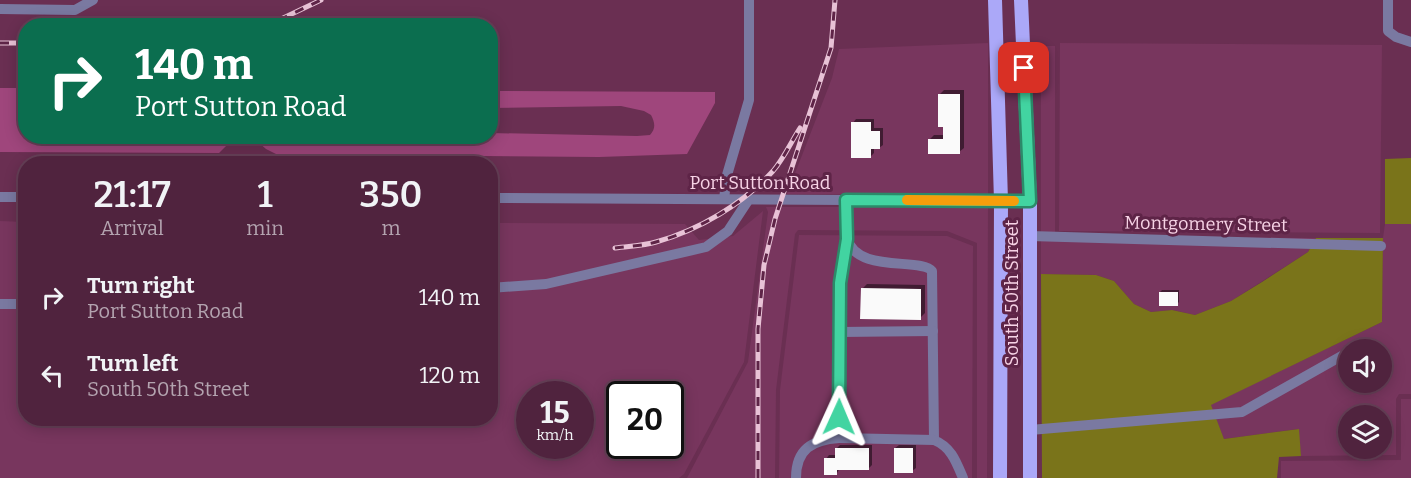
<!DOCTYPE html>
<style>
:root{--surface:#50233e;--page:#562b45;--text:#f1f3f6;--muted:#b4a4b0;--line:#674058}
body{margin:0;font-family:Bitter,serif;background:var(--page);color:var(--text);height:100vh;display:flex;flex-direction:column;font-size:22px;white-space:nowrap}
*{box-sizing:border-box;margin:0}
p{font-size:20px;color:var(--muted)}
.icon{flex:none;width:33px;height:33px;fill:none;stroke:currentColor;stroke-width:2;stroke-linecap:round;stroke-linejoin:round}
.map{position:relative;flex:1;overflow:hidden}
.drawer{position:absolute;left:18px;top:156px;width:480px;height:270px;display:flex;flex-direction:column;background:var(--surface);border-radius:24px;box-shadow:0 3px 15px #0003,0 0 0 2px var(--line)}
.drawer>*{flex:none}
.banner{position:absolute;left:18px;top:18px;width:480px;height:126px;border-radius:24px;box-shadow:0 3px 15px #0003,0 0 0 2px var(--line);background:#0b6e4f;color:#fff;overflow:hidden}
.buttons{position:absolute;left:1338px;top:339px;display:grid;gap:12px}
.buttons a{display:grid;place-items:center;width:54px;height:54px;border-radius:50%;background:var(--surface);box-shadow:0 3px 15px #0003,0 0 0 2px var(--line);font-size:30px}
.speed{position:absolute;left:516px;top:381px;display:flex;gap:12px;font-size:30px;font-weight:700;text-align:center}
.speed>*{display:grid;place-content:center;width:78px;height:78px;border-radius:50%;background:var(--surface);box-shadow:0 3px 15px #0003,0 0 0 2px var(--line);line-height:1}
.speed small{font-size:15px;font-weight:400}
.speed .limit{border:3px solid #111;border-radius:9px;background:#fff;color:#111}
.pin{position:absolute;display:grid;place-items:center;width:51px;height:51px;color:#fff;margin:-26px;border-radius:12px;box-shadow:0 3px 9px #0006}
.me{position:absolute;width:66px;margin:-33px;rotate:1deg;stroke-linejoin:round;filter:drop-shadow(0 0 4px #0008)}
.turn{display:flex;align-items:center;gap:21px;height:126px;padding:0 18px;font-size:27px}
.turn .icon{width:78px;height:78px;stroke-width:2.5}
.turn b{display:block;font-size:42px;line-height:51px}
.eta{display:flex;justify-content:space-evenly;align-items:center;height:102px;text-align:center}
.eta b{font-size:36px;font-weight:600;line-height:42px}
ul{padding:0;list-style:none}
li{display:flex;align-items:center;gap:18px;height:78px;padding:0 18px}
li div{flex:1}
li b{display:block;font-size:22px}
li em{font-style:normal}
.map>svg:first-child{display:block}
.built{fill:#78365e;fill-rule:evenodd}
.green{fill:#7a741a}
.water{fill:#9f467c}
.shadow{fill:#0007}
.building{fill:#fafafa}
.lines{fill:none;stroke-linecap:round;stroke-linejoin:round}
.minor{stroke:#7a79a1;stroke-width:10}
.major{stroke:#aba8f8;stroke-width:14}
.rail-casing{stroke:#e8c2d6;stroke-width:5}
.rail{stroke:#5e2447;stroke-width:3;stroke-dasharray:9;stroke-linecap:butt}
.route-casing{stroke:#2b8a69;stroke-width:15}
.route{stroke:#42d4a1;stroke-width:10}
.slow{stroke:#f59e0b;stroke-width:10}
.labels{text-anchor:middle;stroke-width:6;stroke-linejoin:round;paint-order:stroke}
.street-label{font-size:18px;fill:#f7d3e6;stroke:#5e2447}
</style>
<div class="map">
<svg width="1411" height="478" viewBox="0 0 1411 478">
<rect width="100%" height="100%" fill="#6a2f52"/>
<g class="built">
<polygon points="988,43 988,195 787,194 832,78 839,49"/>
<polygon points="1060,43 1382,45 1380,233 1059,231"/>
<polygon points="1041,46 1055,46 1055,234 1059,236 1316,238 1308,252 1231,301 1195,315 1173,310 1151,312 1134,304 1114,281 1096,275 1041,274"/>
<polygon points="766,207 988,207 987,478 977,478 977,243 947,231 798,230 795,234 776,390 775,478 687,478 748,362 768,212"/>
<path d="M 763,211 L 744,362 L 684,474 L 679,478 L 0,478 L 0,221 L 25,222 L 26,418 L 490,418 L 491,223 L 685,224 L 699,240 L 733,236 ZM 530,394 L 580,394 L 580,446 L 530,446 ZM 620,394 L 670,394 L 670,446 L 620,446 Z"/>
<path d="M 1385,224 L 1411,224 L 1411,394 L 1399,394 L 1396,399 L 1396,455 L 1301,456 L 1298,429 L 1224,439 L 1210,405 L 1382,322 L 1383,238 ZM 1348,350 L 1382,350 L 1382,382 L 1348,382 ZM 1348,416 L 1382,416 L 1382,448 L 1348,448 Z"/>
<polygon points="799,235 947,236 973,246 972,478 779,478 780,390"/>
<polygon points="1401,399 1411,399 1411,478 1281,478 1281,461 1401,460"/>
</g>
<g class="green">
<polygon points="1411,158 1411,224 1385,224 1385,159"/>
<polygon points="1316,238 1383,238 1382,322 1211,405 1224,439 1299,429 1301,456 1279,457 1277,478 1042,478 1041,274 1096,275 1114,281 1134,304 1151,312 1172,310 1195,315 1231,301 1262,282 1308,252"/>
</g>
<g class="water">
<polygon points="0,88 25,88 26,136 85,137 94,143 98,142 98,136 230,137 228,144 219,153 0,152"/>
<path d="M 491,91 L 715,92 L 715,103 L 687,154 L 599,157 L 276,154 L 266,149 L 258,142 L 259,136 L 490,136 L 491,133 L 637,136 L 650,135 C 656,128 655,123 651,115 L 644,111 L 621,106 L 491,108 Z"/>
</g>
<g class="shadow">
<polygon points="944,90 964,90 964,148 959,152 929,140 934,135 945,135 939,95"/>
<polygon points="856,119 874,119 874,128 883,128 883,145 879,148 874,148 874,153 871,156 853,123"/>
<polygon points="867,284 925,285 925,313 920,318 862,289"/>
<polygon points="1162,290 1179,290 1179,302 1177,304 1160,292"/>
<polygon points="840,445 872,445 872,465 869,468 840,468 837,473 826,459 829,455 837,455 837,448"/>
<polygon points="899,445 916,445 916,468 912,471 895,448"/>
</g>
<g class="building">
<polygon points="938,94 960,94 960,154 928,154 928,139 943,139 943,127 938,127"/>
<polygon points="851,122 871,122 871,131 880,131 880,149 871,149 871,158 851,158"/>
<polygon points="861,288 921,289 921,320 860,319"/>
<rect x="1159" y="292" width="19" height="14"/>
<polygon points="835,448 869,448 869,470 837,470 837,475 824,475 824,458 835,458"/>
<rect x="894" y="448" width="19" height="25"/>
</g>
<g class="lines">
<g class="minor">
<polyline points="1388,0 1388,31 1396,37 1411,42"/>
<polyline points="0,9 75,10 93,0"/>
<polyline points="0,197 26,197"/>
<polyline points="490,198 1030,201"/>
<polyline points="724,199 727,175 749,100 749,0"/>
<path d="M 846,200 C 846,212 844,226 847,238 C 856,274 921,257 932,271 L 934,440 C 951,447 956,461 963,478"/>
<polyline points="1030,236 1381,246"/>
<polyline points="847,239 840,283 839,438 934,440"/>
<polyline points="490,288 546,284 706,247 728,231 749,199"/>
<polyline points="0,304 26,304"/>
<polyline points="840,332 933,331"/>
<polyline points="1030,430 1242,412 1345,354"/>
<path d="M 796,478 C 796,449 812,440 839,438"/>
</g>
<g class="major">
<polyline points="995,0 1001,201 1000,478"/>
<polyline points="1021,0 1030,201 1030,478"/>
</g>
<defs>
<g id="rail">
<polyline points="262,26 279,20 321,0"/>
<polyline points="0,43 26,43"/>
<path d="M 615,248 C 628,246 643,246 656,242 C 699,230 743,204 773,171 C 784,158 791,142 800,128"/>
<polyline points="758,478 758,329 764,265 775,219 831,48 835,0"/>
</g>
</defs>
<use href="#rail" class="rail-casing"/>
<use href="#rail" class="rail"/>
</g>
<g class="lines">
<defs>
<polyline id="route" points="839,417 840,283 847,239 846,200 1030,201 1024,68"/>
</defs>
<use href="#route" class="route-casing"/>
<use href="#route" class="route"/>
<polyline class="slow" points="907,200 1014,201"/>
</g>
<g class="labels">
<g class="street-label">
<text x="760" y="189">Port Sutton Road</text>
<text transform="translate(1206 224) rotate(1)" y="6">Montgomery Street</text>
<text transform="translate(1012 293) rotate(-90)" y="6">South 50th Street</text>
</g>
</g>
</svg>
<div class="buttons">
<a><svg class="icon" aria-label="sound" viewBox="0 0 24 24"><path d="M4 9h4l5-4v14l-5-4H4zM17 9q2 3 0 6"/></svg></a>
<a><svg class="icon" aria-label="layers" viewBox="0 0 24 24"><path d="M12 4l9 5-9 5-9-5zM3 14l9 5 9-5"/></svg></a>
</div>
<div class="speed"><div>15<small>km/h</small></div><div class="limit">20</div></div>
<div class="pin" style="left:1024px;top:68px;background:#d93025"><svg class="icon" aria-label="arrive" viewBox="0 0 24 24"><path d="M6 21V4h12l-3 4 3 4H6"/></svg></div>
<svg class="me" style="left:839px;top:417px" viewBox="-20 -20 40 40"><path d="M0-17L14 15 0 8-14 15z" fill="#42d4a1" stroke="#fff" stroke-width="4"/></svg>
<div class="banner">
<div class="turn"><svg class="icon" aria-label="right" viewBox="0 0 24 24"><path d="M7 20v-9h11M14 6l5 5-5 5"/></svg><div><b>140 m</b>Port Sutton Road</div></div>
</div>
<section class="drawer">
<div class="eta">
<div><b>21:17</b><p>Arrival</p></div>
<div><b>1</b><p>min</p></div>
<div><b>350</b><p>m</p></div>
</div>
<ul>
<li><svg class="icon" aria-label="right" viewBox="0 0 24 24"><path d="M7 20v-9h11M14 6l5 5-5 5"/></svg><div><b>Turn right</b><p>Port Sutton Road</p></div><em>140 m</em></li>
<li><svg class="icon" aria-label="left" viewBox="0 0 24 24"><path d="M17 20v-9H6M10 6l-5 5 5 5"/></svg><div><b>Turn left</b><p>South 50th Street</p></div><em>120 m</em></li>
</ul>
</section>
</div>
